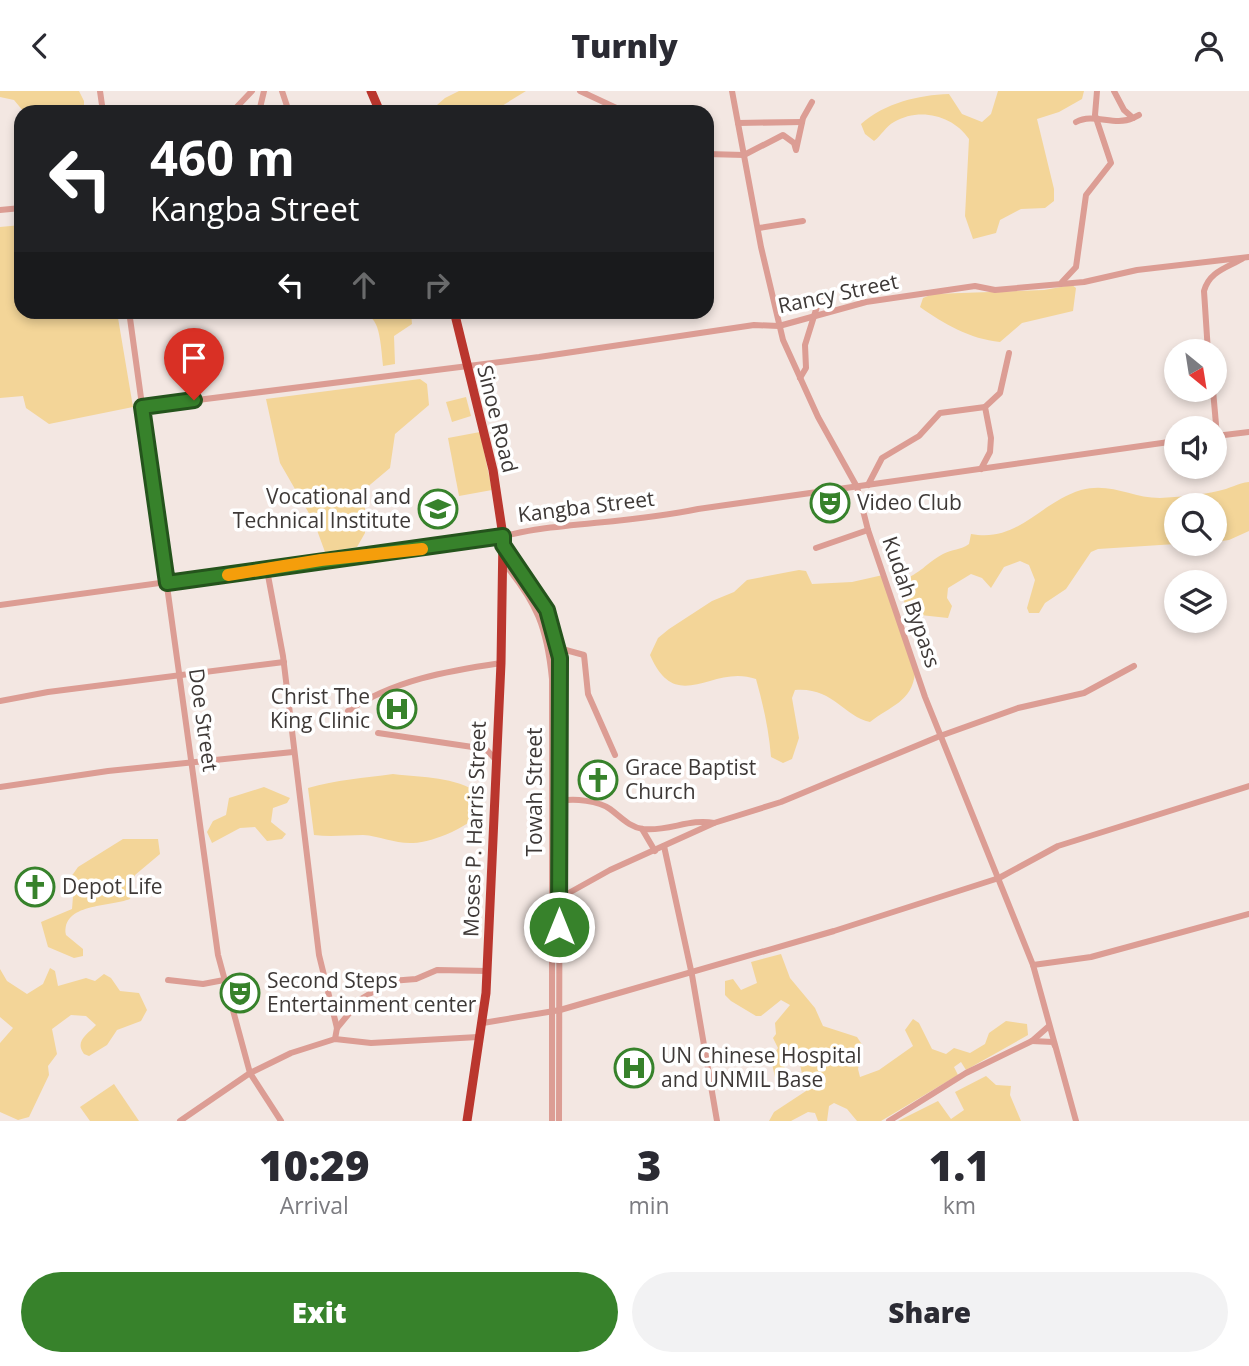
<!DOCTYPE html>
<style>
:root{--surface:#fff;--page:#f2f2f3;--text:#2b2b33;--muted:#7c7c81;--accent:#37822b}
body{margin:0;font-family:"Open Sans",sans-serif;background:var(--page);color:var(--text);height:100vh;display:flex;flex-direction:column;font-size:26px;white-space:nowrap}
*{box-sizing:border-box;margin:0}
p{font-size:23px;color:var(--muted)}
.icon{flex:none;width:38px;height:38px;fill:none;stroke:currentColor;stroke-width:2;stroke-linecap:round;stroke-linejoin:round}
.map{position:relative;height:1030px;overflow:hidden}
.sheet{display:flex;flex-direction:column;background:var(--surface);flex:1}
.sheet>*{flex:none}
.hud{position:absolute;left:14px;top:14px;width:700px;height:214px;border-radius:21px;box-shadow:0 4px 10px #0003;background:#202124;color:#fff;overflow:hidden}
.needle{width:46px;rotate:150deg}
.fabs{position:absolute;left:1164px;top:248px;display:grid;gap:14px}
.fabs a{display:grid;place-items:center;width:63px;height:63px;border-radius:50%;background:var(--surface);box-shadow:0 4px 10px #0003;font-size:35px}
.pin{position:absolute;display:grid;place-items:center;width:60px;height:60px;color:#fff;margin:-72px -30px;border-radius:50% 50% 50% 0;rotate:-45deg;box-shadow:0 0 7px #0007}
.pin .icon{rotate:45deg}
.me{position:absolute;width:77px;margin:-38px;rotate:0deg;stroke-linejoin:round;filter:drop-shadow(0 0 5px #0008)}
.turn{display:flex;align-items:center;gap:24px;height:147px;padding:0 21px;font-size:32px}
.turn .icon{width:91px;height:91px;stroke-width:2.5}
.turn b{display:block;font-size:49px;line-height:60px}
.lanes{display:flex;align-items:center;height:66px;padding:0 21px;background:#0003;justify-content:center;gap:35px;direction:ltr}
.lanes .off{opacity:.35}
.eta{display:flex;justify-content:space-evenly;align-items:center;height:119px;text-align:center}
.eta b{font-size:42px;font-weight:800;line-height:49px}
.primary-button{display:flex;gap:14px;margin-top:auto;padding:14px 21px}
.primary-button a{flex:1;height:80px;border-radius:42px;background:var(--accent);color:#fff;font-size:28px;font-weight:800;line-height:80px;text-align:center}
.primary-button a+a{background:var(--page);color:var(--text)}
header{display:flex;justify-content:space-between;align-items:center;height:91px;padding:0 21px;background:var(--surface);font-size:32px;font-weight:800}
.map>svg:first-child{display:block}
.green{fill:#f3d598}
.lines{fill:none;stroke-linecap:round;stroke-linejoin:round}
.minor{stroke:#dc9d94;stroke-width:6}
.highway{stroke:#ba362e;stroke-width:9}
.route-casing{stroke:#24541c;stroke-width:18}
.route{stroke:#37822b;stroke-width:12}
.slow{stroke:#f59e0b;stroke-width:12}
.labels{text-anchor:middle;stroke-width:7;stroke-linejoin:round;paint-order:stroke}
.street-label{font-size:21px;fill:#3e3937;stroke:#fff}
.poi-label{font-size:21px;fill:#3e3937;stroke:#fff;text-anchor:start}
</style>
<header><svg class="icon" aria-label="back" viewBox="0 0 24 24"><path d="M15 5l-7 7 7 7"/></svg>Turnly<svg class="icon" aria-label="person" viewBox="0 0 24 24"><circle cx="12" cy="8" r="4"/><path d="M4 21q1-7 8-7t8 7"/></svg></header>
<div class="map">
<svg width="1249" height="1030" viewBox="0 0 1249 1030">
<rect width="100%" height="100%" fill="#f3e7e2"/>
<g class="green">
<polygon points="0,0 79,0 84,10 84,21 24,21 14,9 0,6"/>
<polygon points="459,0 526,0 492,21 429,21 445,7"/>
<path d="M 998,0 L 1084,0 L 1082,8 L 1059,21 L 1037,28 L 1054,98 L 1054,110 L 1045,117 L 1021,118 L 1000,129 L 996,142 L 973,148 L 965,125 L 969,48 C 953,24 919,16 894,31 C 886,35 881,45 874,50 L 865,43 L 861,33 C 885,12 918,4 949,3 L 962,23 L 982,31 L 991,23 Z"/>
<polygon points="21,134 21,220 117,221 133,316 49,333 26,317 23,305 0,307 0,136"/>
<path d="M 1072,194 L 1076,197 L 1073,220 L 1022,232 L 1000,251 C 970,248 944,233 920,216 L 923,207 L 933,203 L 1044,199 Z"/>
<path d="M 312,221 L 411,221 L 412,233 L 394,245 L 395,273 L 383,275 C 378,213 373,220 315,227 Z"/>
<polygon points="420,288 427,293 429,314 395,343 390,377 365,398 365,442 357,456 325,461 314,431 280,372 266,308"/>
<polygon points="466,306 471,325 452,331 446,311"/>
<polygon points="480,341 492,399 459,405 448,347"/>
<path d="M 1249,391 L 1249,440 L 1229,449 L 1215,451 L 1214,415 L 1176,415 L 1176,453 L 1098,458 L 1091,461 L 1066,498 L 1045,512 L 1039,522 L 1029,522 L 1027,517 L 1035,489 L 1029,474 L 1020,470 L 1004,476 L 991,497 L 982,487 L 971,483 L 948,497 L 947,507 L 952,515 L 948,527 L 911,523 L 898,500 L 901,489 C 921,483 926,472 943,463 C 952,458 961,459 969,453 L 971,443 C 1018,452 1039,412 1081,399 C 1111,391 1131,407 1160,407 C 1179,406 1200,404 1218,400 C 1229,398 1238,392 1249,391 Z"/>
<path d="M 799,479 L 806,480 L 812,493 L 852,491 L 883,484 L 915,582 C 912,611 890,615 870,631 C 843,625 833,596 795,599 L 792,607 L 799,647 L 792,668 L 783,672 L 771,666 C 769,639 763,613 756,588 C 712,572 677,626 650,564 L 658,547 L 669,538 L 712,510 L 734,501 L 747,489 Z"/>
<path d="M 393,683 C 425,687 453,685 481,703 L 485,717 C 471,735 435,751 413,752 C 396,753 380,745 363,744 C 347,744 331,746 314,744 L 308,697 C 336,689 364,687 393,683 Z"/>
<polygon points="264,696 290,707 287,712 273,717 271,731 286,743 282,748 267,750 255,736 240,737 212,752 207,741 213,730 226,724 229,707"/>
<path d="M 123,748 L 158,748 L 160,763 L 135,784 L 130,808 C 110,816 61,812 66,844 L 83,858 L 83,865 L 74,867 L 48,856 L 41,831 L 72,818 L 74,793 L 71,786 L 78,776 Z"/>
<polygon points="781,863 790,887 815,917 823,935 857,946 863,955 858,978 860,986 879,979 913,955 905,939 913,928 919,932 932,958 946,963 954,957 970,962 985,953 989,942 1006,930 1027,933 1028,944 966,979 961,971 954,976 958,984 881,1030 857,1030 847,1018 834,1012 829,1015 827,1030 818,1030 815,1022 808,1021 791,1030 769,1030 774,1021 806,1000 798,965 789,963 784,969 785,983 781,992 776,991 771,968 778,957 773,947 776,943 775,932 790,914 781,909 761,925 756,925 731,910 725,904 725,890 733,888 741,899 757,892 751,871"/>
<path d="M 50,877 L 55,880 L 58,895 L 86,887 L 95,890 L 104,883 L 111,887 L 120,900 L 139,902 L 147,919 L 141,930 L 117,939 L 107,954 L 89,965 L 84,963 C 74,950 88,943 96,934 L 86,925 L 71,924 L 52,938 L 57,963 L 48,975 L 49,984 L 29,1026 L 18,1029 L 0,1021 L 0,952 L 13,937 L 0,926 L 0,878 L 7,890 L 27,903 L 43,893 Z"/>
<polygon points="986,985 996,994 1011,995 1010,1004 1021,1030 898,1030 938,1010 951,1028 964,1019 955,1001"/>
<polygon points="114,993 139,1030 90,1030 80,1016"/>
</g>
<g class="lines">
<g class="minor">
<polyline points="100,0 103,21"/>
<polyline points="282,0 289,21"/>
<polyline points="580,0 625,21"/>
<polyline points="732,0 761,156 783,249 818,326 857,396 868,439 925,606 1033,874 1076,1030"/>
<polyline points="1114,0 1124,19 1133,27 1139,24"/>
<polyline points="232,21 252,0"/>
<polyline points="259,21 264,0"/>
<path d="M 1076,31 C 1094,21 1114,36 1133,27"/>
<polyline points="738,32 802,31"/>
<polyline points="707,63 744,64 783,44 794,52 796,59 803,27 812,11"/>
<polyline points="0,119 21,117"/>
<polyline points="759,137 803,130"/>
<polyline points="1062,191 1076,176 1086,104 1111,72 1095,24 1097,0"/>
<polyline points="129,220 218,864 250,982 281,1030"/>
<path d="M 1208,261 L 1204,200 C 1209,181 1226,177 1242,168"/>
<polyline points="800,287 806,277 805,254 820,206"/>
<polyline points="1213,299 1217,345"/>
<polyline points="142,316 539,266 754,234 779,235 866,211 975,195 995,199 1084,191 1137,179 1249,166"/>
<polyline points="1216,345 1249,341"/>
<polyline points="981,378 990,361 991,347 985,316 1000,302 1009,262"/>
<polyline points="868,394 882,367 919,345 940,322 985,316"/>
<polyline points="504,456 547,519 560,567 559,1030"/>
<polyline points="816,457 868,439"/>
<path d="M 503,471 C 537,512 547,536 552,588 L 552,1030"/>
<polyline points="267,479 283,565 319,864 337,937 335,948"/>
<path d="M 0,514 L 471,449 C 495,449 516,441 540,438 C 593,431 646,429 698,418 L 1176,350"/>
<polyline points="562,558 584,564 588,603 615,664"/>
<polyline points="0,610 48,601 284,571"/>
<path d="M 348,620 C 394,589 447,580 501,572"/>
<polyline points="378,642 486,658 495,668"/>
<polyline points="0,696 108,680 293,661"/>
<path d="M 561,710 C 574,707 599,710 610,718 C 621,726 629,736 643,738 C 668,741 690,727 714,732"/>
<polyline points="642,738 655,760"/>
<polyline points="664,755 692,884 717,1030"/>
<polyline points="558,808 610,779 714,732 781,711 940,645 1018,617 1084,602 1134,575"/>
<polyline points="1033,874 1091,866 1249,823"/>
<polyline points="168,889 203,893 224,889"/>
<polyline points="483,932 560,919 834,840 999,787 1058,755 1249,695"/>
<polyline points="337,937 361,908 391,890 416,888 437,879 487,880"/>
<polyline points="1032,950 1053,951 1055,955"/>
<polyline points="180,1030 250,982 291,962 335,948 371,952 478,946"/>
<polyline points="889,1030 966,982 1032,950 1049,935"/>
</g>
<g class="highway">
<polyline points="371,0 380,21"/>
<polyline points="454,220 493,379 503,445 501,572 486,902 467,1030"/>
</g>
</g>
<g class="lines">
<defs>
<polyline id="route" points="194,309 142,316 167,492 503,445 503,454 547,519 560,567 559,836"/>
</defs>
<use href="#route" class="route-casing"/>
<use href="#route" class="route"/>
<polyline class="slow" points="228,484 321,469 422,458"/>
</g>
<defs>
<symbol id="theatre-ring" viewBox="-11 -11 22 22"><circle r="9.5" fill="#fff" stroke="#37822b" stroke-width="1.5"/><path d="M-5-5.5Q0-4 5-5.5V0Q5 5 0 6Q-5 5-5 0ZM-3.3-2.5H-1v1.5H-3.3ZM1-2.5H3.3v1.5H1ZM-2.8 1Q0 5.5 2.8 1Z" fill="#37822b"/></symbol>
<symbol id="university-ring" viewBox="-11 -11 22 22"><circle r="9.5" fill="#fff" stroke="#37822b" stroke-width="1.5"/><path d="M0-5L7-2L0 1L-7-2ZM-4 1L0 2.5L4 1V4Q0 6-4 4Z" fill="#37822b"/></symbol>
<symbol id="hospital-ring" viewBox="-11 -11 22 22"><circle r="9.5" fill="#fff" stroke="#37822b" stroke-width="1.5"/><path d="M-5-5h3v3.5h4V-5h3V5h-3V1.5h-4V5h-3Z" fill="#37822b"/></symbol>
<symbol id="church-ring" viewBox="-11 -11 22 22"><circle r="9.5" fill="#fff" stroke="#37822b" stroke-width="1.5"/><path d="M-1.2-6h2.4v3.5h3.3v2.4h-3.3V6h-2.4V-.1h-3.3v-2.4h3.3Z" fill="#37822b"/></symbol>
</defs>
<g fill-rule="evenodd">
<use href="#theatre-ring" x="808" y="390" width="44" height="44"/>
<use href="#university-ring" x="416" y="396" width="44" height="44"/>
<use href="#hospital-ring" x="375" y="596" width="44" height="44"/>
<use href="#church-ring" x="576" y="667" width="44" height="44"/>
<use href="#church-ring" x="13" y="774" width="44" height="44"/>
<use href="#theatre-ring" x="218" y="880" width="44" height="44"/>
<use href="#hospital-ring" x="612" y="955" width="44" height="44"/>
</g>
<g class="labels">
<g class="street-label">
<text transform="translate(838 203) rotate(-12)" y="7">Rancy Street</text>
<text transform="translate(497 328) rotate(76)" y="7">Sinoe Road</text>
<text transform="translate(586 416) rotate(-7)" y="7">Kangba Street</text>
<text transform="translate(911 511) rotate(71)" y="7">Kudah Bypass</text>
<text transform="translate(203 629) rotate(82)" y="7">Doe Street</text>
<text transform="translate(535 701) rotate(-90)" y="7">Towah Street</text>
<text transform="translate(475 738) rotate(-88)" y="7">Moses P. Harris Street</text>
</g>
<g class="poi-label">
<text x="411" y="413" text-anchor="end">Vocational and<tspan x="411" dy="24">Technical Institute</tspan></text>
<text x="857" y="419">Video Club</text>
<text x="370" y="613" text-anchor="end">Christ The<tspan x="370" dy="24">King Clinic</tspan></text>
<text x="625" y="684">Grace Baptist<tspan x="625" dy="24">Church</tspan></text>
<text x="62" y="803">Depot Life</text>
<text x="267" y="897">Second Steps<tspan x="267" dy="24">Entertainment center</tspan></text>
<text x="661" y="972">UN Chinese Hospital<tspan x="661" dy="24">and UNMIL Base</tspan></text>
</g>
</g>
</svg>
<div class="fabs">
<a><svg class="needle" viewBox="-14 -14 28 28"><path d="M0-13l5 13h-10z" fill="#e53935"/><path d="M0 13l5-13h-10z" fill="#7c7c81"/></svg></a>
<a><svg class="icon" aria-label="sound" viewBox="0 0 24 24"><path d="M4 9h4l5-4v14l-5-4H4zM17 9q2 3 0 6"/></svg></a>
<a><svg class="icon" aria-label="search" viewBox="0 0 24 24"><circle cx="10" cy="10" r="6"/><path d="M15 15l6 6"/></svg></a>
<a><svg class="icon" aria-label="layers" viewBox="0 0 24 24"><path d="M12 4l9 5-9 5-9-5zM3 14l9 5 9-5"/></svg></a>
</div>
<div class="pin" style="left:194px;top:309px;background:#d93025"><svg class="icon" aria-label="arrive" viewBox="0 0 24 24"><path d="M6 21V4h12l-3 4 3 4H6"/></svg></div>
<svg class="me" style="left:559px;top:836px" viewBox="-20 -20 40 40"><circle r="17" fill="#37822b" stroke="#fff" stroke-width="3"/><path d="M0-11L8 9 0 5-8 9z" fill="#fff"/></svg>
<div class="hud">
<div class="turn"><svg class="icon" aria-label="left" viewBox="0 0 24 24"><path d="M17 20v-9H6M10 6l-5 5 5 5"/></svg><div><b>460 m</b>Kangba Street</div></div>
<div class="lanes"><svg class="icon" aria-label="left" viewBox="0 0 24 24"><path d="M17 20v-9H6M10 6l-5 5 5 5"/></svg><svg class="icon off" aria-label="ahead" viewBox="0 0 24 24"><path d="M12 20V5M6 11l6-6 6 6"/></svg><svg class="icon off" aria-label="right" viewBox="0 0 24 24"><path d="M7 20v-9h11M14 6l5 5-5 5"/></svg></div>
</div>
</div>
<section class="sheet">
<div class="eta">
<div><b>10:29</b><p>Arrival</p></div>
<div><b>3</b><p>min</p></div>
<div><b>1.1</b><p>km</p></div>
</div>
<div class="primary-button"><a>Exit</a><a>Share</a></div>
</section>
